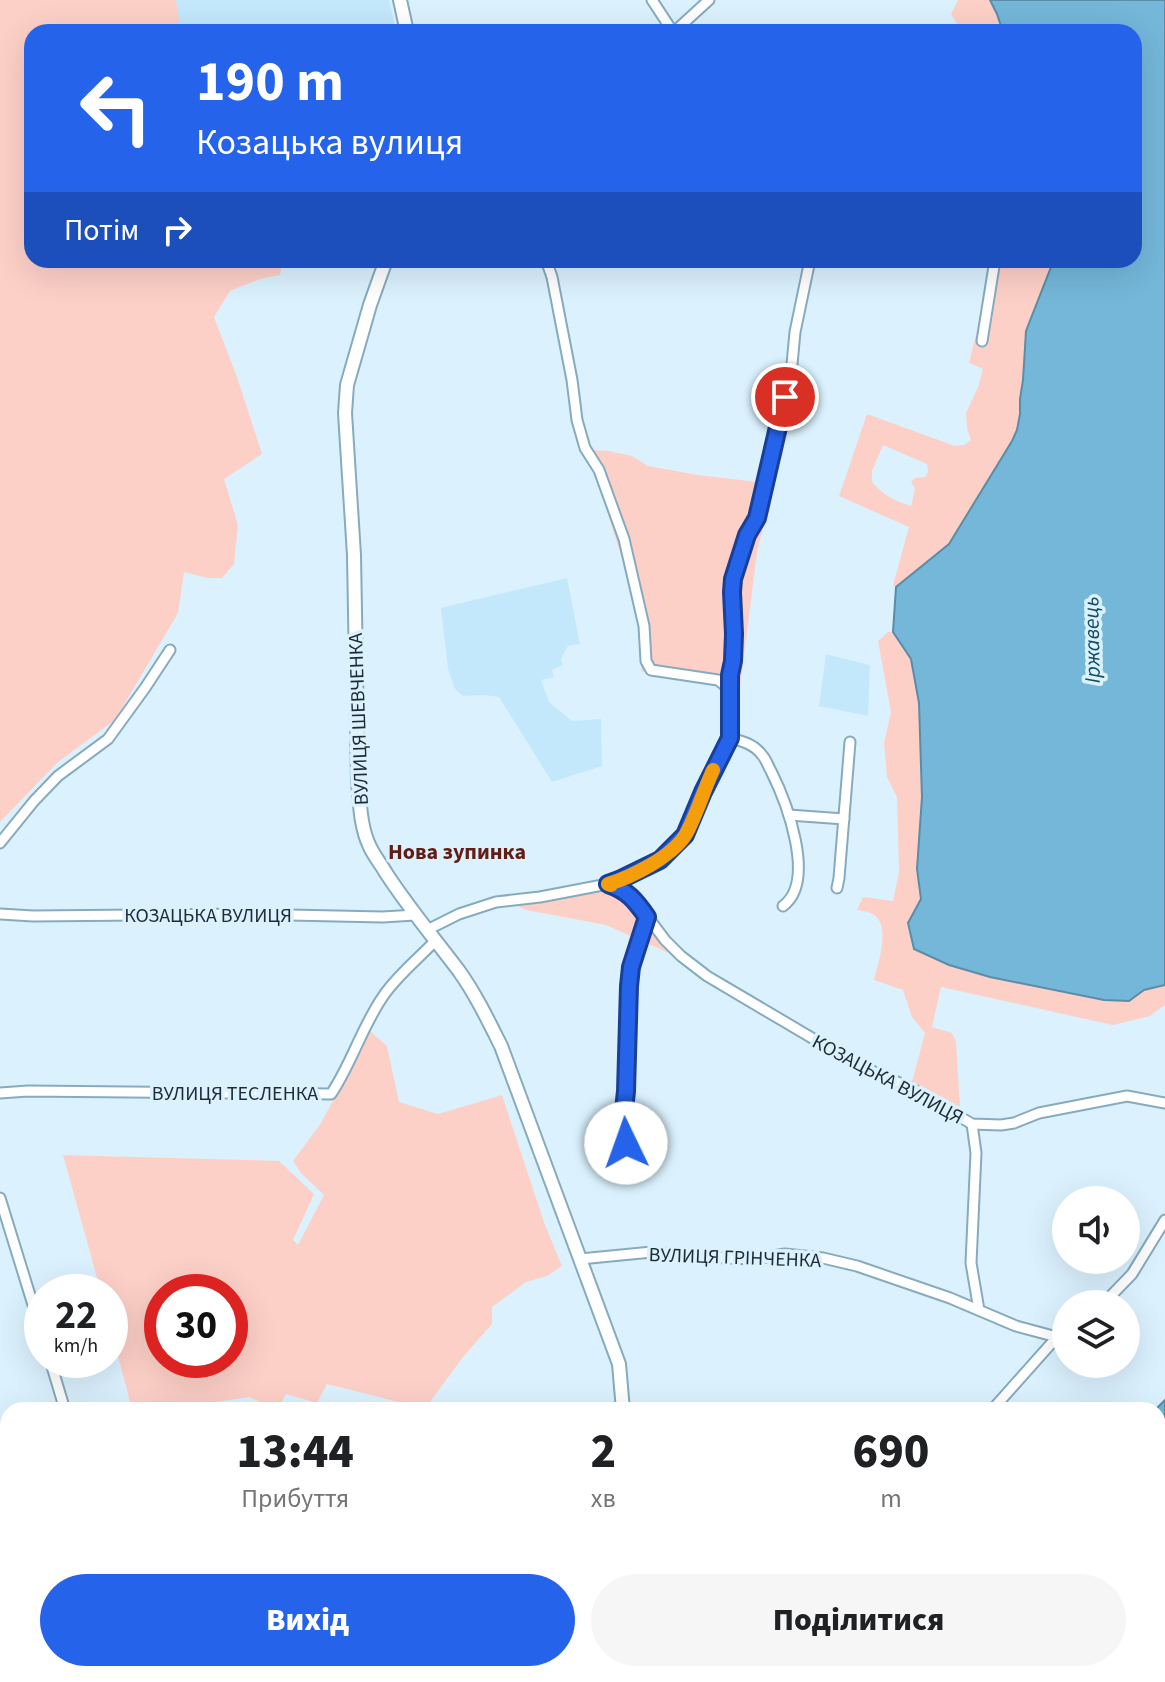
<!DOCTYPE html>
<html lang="uk">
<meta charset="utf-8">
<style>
:root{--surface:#fff;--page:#f6f6f6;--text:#202124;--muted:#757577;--accent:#2563eb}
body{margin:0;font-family:"Source Sans 3",sans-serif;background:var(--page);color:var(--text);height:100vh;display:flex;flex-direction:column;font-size:30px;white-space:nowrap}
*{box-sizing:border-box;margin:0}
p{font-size:26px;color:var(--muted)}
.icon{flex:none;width:44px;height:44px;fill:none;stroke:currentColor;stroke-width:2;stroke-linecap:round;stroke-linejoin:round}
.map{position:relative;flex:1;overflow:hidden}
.drawer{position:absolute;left:0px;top:1402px;width:1166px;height:280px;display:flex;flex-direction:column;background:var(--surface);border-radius:24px 24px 0 0;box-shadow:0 8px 32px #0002}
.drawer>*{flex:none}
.banner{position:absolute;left:24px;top:24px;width:1118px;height:244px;border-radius:24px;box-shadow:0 8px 32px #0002;background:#2563eb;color:#fff;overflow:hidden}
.controls{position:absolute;left:1052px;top:1186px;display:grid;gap:16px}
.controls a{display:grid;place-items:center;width:88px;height:88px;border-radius:50%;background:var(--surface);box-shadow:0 8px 32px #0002;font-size:40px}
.speed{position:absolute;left:24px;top:1274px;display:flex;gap:16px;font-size:40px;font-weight:700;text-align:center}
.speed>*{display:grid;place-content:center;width:104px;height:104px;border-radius:50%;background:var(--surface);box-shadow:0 8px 32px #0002;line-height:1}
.speed small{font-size:20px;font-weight:400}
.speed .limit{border:12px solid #d22;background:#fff;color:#111}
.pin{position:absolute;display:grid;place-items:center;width:68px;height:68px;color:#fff;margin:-34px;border:4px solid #fff;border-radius:50%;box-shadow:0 2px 8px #0007}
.me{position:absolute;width:88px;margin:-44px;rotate:357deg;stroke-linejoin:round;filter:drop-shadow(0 0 6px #0008)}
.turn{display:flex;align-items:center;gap:28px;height:168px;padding:0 40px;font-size:36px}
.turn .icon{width:104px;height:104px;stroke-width:2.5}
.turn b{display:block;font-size:56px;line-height:68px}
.then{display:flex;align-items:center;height:76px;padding:0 40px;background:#0003;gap:16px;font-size:30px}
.eta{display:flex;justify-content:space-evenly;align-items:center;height:136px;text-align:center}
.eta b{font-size:48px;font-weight:800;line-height:56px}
.button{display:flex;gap:16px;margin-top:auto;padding:16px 40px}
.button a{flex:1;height:92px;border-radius:48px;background:var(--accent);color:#fff;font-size:32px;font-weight:800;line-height:92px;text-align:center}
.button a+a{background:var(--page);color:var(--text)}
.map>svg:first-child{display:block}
.built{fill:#c3e8fb}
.green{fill:#fdd0c7;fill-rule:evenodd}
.water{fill:#74b7d9;stroke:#5a8da7;stroke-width:2}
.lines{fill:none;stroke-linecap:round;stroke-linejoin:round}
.minor-casing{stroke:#86abbe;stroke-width:13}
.tertiary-casing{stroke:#86abbe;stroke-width:16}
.minor{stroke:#fff;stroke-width:9}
.tertiary{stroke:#fff;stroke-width:12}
.route-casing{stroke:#184099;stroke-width:20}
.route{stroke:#2563eb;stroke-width:14}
.slow{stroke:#f59e0b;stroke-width:14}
.labels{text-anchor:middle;stroke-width:7;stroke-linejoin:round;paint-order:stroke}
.street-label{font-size:20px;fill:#1d2b33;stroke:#dbf2fe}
.water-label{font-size:22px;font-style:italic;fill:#154c64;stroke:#dbf2fe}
.neighbourhood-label{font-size:22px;font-weight:bold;fill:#621e15;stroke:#dbf2fe}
</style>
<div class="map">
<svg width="1165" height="1682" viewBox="0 0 1165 1682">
<rect width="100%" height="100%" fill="#dbf2fe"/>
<g class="built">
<polygon points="175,0 389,0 394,21 393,25 395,32 180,32"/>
<polygon points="567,578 580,644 568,646 561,659 563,665 552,670 554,677 541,680 549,702 572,721 601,719 602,766 552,782 499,697 484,695 463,696 455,689 448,669 441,608"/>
<polygon points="826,654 870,665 868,716 819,706"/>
</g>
<g class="green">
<polygon points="0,0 176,0 181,32 32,32 32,260 283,260 280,275 260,279 230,291 214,317 237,377 262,454 224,479 238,525 234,564 222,578 207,578 184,572 178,613 115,720 58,762 0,822"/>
<polygon points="958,0 990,0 998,14 1003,32 962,32 951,14"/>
<path d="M 989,260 L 1052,260 L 1051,267 L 1026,331 L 1023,380 L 1020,399 L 1020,414 L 1017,430 L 1012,441 L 949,544 L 896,587 L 893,585 L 909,527 L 839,496 L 867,414 L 955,446 L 964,445 L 971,440 L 967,428 L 966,413 L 978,387 L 983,369 L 969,363 L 978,326 ZM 883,445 L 927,464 L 928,472 L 925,477 L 915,478 L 911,482 L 915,489 L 911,506 C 895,501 883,495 872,482 L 872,471 Z"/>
<polygon points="592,450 609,451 632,456 648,466 698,475 774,484 757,552 740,688 693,682 641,671 643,659 640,628 630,584 596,476 582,451"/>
<path d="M 888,632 L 893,632 L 911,659 L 919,703 L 922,797 L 917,869 L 921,899 L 909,923 L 949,965 L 990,977 L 1104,1000 L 1129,1001 L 1144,990 L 1165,985 L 1165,1005 L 1150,1016 L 1113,1025 L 941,987 L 932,1027 L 952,1033 L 956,1042 L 961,1123 L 907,1091 L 913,1078 L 925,1033 L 912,1017 L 903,990 L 874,980 C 878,963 893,921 870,913 C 866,911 861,911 857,910 L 863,897 L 893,901 L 899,872 L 897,797 L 887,777 L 884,743 L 891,712 L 878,641 Z"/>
<polygon points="614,889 636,904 671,954 606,925 526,910 516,905 578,892"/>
<path d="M 370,1031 L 387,1046 L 399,1102 L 438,1114 L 502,1095 L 545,1225 L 562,1266 L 547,1276 L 526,1282 L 492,1307 L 492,1324 L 463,1357 L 424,1410 L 412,1410 L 399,1402 L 327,1384 L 317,1403 L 286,1394 L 278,1409 L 249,1397 L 183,1407 L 132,1409 L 110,1326 L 110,1292 L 101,1292 L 63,1155 L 279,1161 L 314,1194 L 293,1240 L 298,1245 L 324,1195 L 301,1173 L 293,1161 L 321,1123 ZM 162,1292 L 230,1292 L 230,1360 L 162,1360 Z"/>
<polygon points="747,1674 839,1674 834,1682 735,1682"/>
</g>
<g class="water">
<polygon points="990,0 1165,0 1165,985 1144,990 1129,1001 1104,1000 990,977 949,965 914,949 908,923 921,899 917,869 922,797 919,703 911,659 893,632 896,587 949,544 1012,441 1017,430 1020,414 1020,399 1023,380 1026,331 1051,267 1052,260 1134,260 1134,32 1003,32 997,14"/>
<polygon points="1165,1400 1165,1682 925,1682 931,1674 1158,1674 1158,1410 1155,1410"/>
</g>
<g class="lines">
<defs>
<g id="minor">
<polyline points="652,0 673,32"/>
<polyline points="674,32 709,0"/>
<polyline points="546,260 552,277 572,380 577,420 585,448 599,470 624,539 644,626 646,661 651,670 718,680 729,689"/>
<polyline points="982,341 995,260"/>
<polyline points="789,815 844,819"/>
<polyline points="0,843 34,801 58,776 108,739 145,688 170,650"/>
<polyline points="608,884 619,880 660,860 685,835 703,792 730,738"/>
<polyline points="837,888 839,878 850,742"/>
<path d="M 783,906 C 817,881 786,801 771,771 C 768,766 766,759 762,755 C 754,744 742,741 730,738 L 730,675 L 734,634 L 732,592 L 733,579 L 747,535 L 757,518 L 765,487 L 791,375 L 795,332 L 810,260"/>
<polyline points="0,914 33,916 247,914 383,917 415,915"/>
<polyline points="427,930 459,914 496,902 540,897 608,884 622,889 635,900 665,940 681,956 707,976 856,1064 911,1088 972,1124 1001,1125 1014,1123 1039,1113 1127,1096 1165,1103"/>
<path d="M 0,1093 L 28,1091 L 331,1094 C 352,1063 362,1026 384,995 C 398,975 418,959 435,941"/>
<polyline points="972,1124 976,1153 971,1263 979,1310"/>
<polyline points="626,1143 622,1129 626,1091 629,986 631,967 647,917"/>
<polyline points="0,1198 42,1334"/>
<polyline points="580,1259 652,1252 724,1258 753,1259 785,1254 823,1258 857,1266 950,1298 1016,1326 1057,1337"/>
<polyline points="1103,1304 1132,1274 1165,1220"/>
<polyline points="50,1360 65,1410"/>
<polyline points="992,1410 1057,1337 1066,1332"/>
<polyline points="74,1674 76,1682"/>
<polyline points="145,1674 147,1682"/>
<polyline points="188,1674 216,1682"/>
<polyline points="459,1682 464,1674"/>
<polyline points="594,1682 604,1674"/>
<polyline points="839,1682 843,1674"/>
</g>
<g id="tertiary">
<polyline points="400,0 407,32"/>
<path d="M 386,260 L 370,305 L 347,385 L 345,413 L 354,555 L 358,781 C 360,802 360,827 370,847 C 374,856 381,864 386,873 C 408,907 434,938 459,971 C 476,995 488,1020 501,1046 L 619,1364 L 623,1410"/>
<polyline points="0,1657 8,1654"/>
<polyline points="705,1674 710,1682"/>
</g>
</defs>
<use href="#minor" class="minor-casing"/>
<use href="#tertiary" class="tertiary-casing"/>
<use href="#minor" class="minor"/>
<use href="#tertiary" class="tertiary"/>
</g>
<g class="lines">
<defs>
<path id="route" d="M 626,1143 L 622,1129 L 626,1091 L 629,986 L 631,967 L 647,917 C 635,900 628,891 608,884 L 619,880 L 660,860 L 685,835 L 703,792 L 730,738 L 730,675 L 733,661 L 734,634 L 732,592 L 733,579 L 747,535 L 757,518 L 785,397"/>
</defs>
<use href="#route" class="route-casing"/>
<use href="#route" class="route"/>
<path class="slow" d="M 611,885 L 608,884 C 632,877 673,856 686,834 C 696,816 704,790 713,770"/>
</g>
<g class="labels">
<g class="street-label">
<text transform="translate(358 719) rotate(-92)" y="7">ВУЛИЦЯ ШЕВЧЕНКА</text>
<text x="208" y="922">КОЗАЦЬКА ВУЛИЦЯ</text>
<text transform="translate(888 1079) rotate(28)" y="7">КОЗАЦЬКА ВУЛИЦЯ</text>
<text x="235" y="1100">ВУЛИЦЯ ТЕСЛЕНКА</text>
<text transform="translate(735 1257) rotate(2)" y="7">ВУЛИЦЯ ГРІНЧЕНКА</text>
</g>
<g class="water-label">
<text transform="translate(1091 640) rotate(-91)" y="8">Іржавець</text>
</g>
<g class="neighbourhood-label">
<text x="457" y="859">Нова зупинка</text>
</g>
</g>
</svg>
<div class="controls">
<a><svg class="icon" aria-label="sound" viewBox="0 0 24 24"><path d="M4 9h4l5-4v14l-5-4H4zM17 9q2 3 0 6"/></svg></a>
<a><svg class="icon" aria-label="layers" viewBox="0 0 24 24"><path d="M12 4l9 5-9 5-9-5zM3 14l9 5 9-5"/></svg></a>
</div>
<div class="speed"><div>22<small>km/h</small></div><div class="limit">30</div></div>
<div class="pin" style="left:785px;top:397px;background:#d93025"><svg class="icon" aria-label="arrive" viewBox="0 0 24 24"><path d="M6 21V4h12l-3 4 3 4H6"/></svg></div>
<svg class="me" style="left:626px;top:1143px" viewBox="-20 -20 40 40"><circle r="19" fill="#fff"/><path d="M0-13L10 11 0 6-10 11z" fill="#2563eb"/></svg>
<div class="banner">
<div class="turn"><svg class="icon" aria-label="left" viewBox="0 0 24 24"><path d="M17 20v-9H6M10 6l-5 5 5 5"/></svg><div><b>190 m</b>Козацька вулиця</div></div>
<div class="then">Потім<svg class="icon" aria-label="right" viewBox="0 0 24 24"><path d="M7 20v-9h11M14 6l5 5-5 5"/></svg></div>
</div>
<section class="drawer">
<div class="eta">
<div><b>13:44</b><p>Прибуття</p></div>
<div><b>2</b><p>хв</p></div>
<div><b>690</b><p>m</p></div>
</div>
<div class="button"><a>Вихід</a><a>Поділитися</a></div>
</section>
</div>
